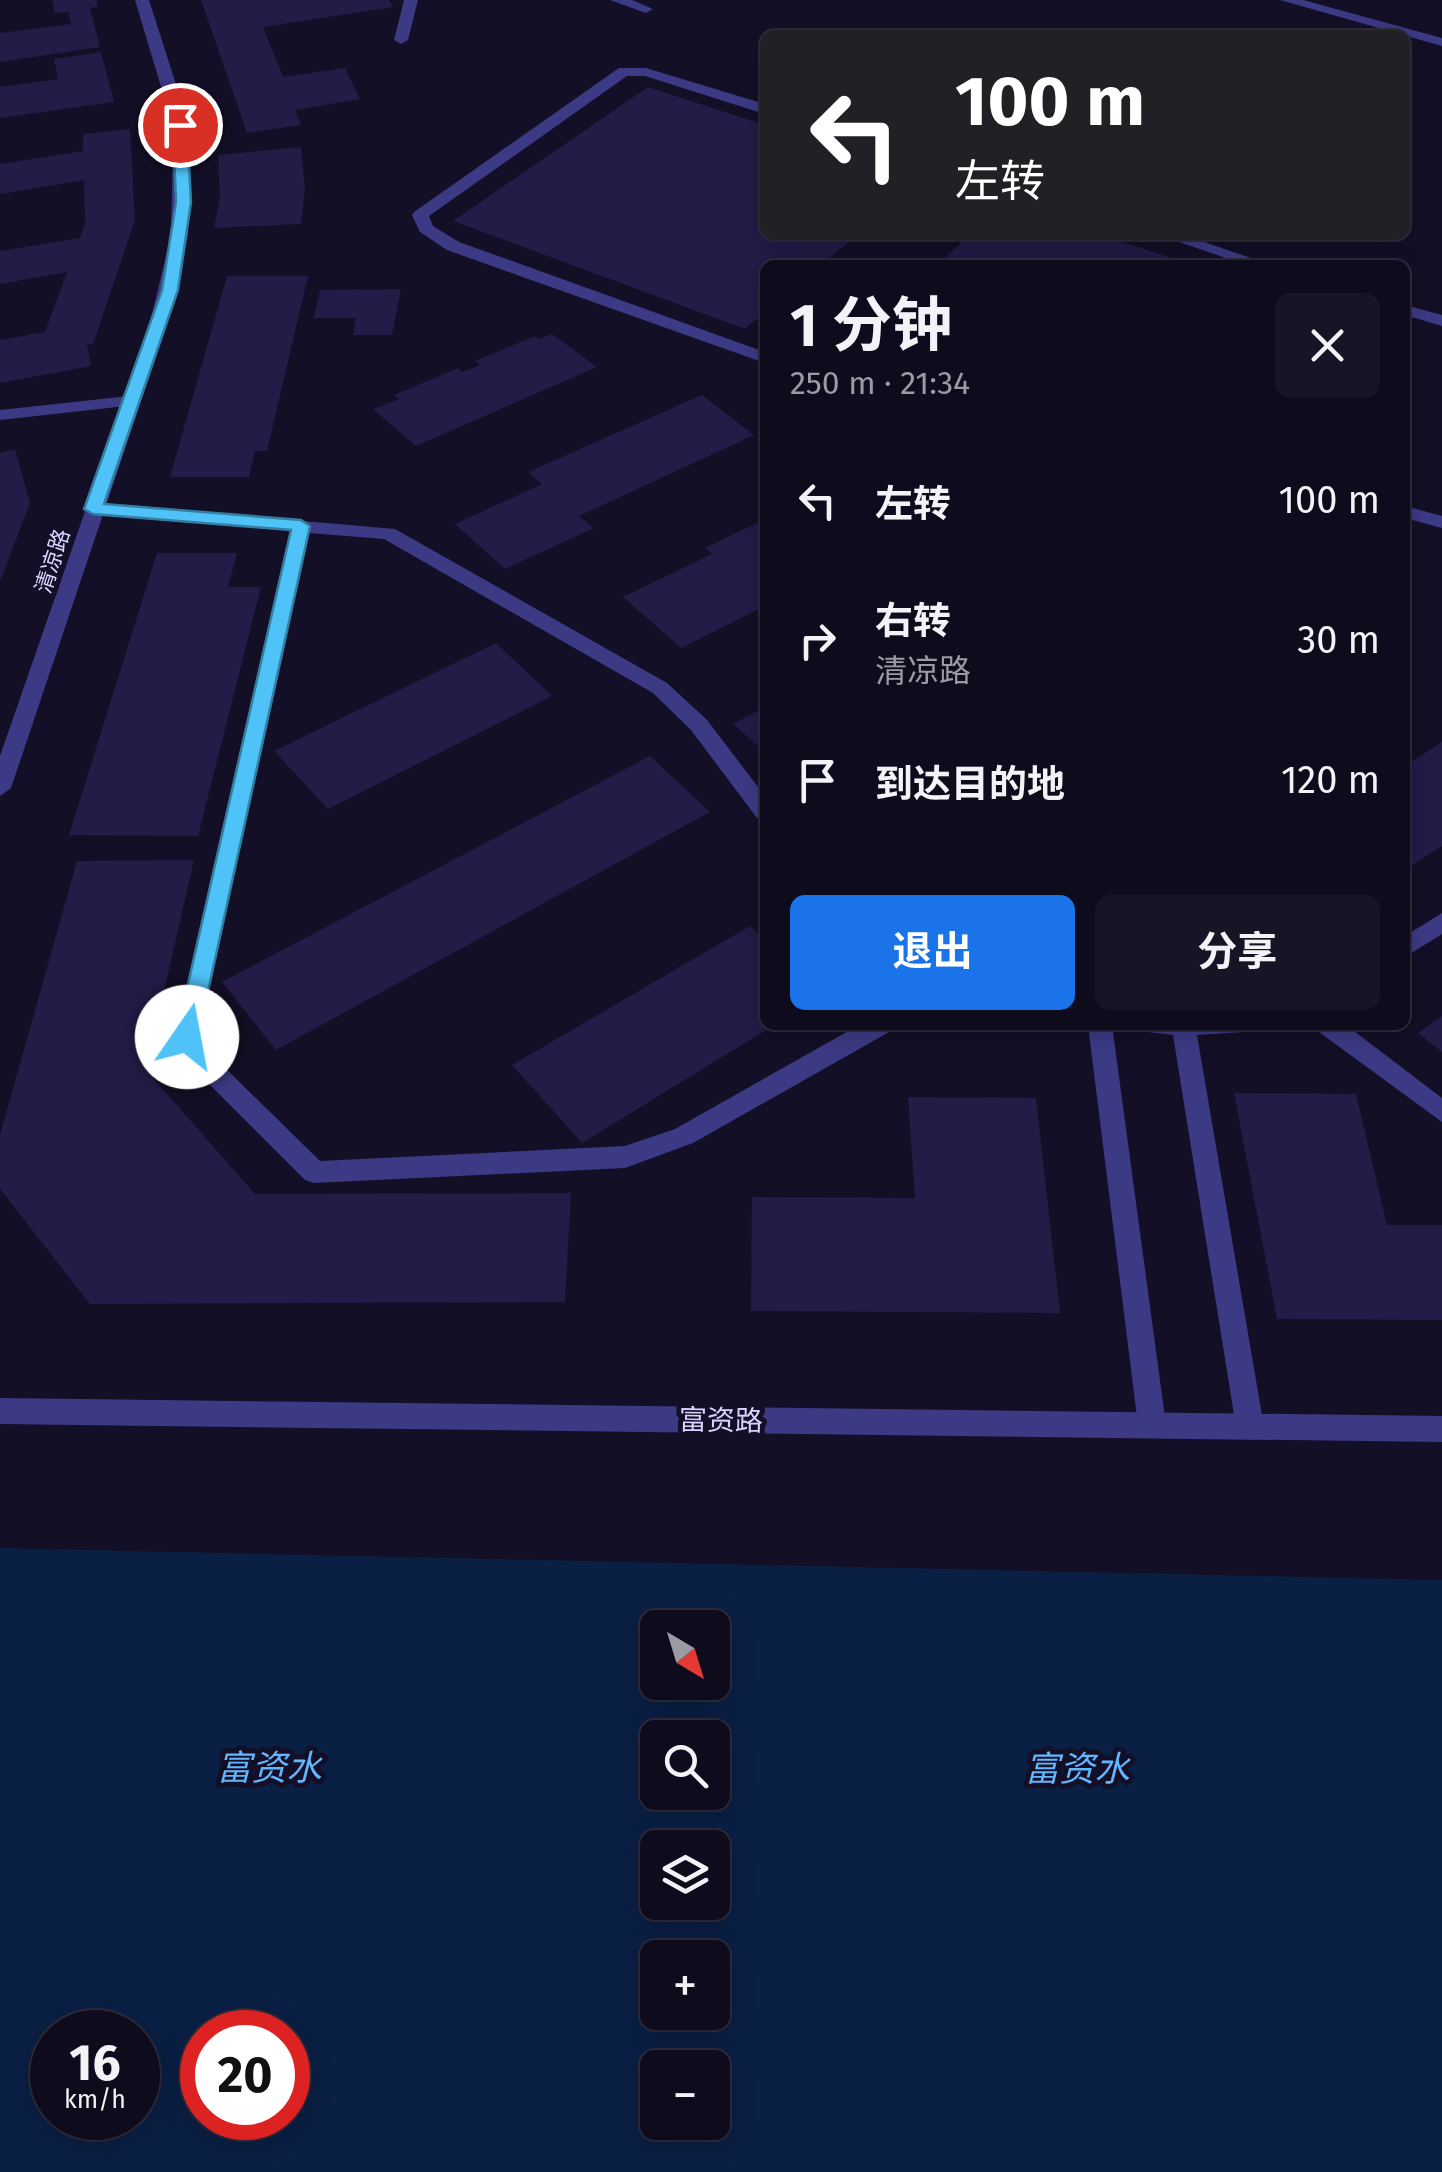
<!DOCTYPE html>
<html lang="zh">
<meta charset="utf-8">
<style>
:root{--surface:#0e0b1c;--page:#171425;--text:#f1f3f6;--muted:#9b9ba3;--line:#2e2b3b;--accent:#1a73e8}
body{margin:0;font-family:"Fira Sans","Noto Sans SC",sans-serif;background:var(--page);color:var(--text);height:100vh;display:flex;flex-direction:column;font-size:38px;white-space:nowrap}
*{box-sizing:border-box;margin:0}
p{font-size:32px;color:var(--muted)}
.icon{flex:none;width:55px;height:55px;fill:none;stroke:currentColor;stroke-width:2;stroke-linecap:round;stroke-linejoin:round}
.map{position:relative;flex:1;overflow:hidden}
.sheet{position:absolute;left:760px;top:260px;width:650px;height:770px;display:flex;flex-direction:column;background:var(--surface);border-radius:15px;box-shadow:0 5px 25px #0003,0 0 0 2px var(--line)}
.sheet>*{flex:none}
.guide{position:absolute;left:760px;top:30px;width:650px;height:210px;border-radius:15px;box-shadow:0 5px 25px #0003,0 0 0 2px var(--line);background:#202124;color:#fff;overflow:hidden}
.needle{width:65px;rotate:142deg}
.controls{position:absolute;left:640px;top:1610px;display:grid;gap:20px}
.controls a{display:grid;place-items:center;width:90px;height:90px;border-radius:15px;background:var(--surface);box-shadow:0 5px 25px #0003,0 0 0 2px var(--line);font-size:50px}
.speed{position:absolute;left:30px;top:2010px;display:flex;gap:20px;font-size:50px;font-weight:700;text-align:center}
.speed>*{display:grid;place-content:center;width:130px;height:130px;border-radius:50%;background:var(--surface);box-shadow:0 5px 25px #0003,0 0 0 2px var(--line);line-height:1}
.speed small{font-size:25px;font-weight:400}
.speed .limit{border:15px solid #d22;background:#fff;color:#111}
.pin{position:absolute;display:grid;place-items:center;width:85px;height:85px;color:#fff;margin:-42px;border:5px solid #fff;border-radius:50%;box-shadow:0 2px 10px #0007}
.me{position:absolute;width:110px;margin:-55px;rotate:12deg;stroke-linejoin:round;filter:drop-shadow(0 0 8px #0008)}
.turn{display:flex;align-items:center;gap:35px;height:210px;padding:0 30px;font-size:45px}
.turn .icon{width:130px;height:130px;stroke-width:2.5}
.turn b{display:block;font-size:70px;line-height:85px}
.round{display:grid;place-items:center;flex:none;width:105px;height:105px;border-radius:15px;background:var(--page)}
.headline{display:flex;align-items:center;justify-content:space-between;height:170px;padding:0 30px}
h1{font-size:60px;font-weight:700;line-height:75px}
.button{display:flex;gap:20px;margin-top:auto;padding:20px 30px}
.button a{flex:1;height:115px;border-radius:15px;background:var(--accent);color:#fff;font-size:40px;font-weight:700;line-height:115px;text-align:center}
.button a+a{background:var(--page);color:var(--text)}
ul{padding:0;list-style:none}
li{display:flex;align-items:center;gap:30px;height:140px;padding:0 30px}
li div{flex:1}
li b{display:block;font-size:38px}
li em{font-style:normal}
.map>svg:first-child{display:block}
.water{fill:#0a1f44;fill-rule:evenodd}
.building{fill:#241b47}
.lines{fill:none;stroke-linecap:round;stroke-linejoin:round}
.service{fill:#3d3a85;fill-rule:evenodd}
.tertiary{fill:#3d3a85;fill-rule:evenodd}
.route{fill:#4fc3f7;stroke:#337fa1;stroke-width:2.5}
.labels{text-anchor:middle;stroke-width:10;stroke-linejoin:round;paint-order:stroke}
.far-street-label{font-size:22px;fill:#d9d4ff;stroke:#130f26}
.street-label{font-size:28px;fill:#d9d4ff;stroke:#130f26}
.near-water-label{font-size:35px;font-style:italic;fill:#62b6ff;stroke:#130f26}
</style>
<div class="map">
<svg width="1442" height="2172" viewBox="0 0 1442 2172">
<rect width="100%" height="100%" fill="#130f26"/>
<path class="water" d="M 0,1548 L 1442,1580 L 1442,2172 L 0,2172 ZM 658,1628 L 712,1628 L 712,1682 L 658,1682 ZM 658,1738 L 712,1738 L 712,1792 L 658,1792 ZM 658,1848 L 712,1848 L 712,1902 L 658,1902 ZM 658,1958 L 712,1958 L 712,2012 L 658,2012 ZM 52,2032 L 138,2032 L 138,2118 L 52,2118 ZM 288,2032 L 288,2118 L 202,2118 L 202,2032 ZM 658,2068 L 712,2068 L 712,2122 L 658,2122 Z"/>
<g class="building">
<polygon points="52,0 96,0 98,7 90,8 100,47 0,62 0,33 71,24 68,12 55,13"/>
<polygon points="201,0 389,0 393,7 263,27 283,77 345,68 360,99 295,110 301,125 247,133"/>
<polygon points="101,52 114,102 0,118 0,87 58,79 54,59"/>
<polygon points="648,87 765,125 765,235 857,235 821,265 765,265 765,312 745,329 453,221"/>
<polygon points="130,129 135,220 93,344 87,344 91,366 0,383 0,340 45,332 67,272 0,284 0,251 80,238 85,223 84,180 0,194 0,164 83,151 83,134"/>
<polygon points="301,147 305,190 301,224 214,228 220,196 218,155"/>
<polygon points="970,235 1101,235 1190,264 937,265"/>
<polygon points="227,276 308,276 267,451 255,451 249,477 170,477"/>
<polygon points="401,289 392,335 353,335 356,318 314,318 320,290"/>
<polygon points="552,334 597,367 416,446 373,409 399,399 394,395 458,368 462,372 480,365 475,361 535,336 539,339"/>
<polygon points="702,395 754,435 579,516 594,528 505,569 455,524 542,484 528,472"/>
<polygon points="15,449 30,503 0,582 0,453"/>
<polygon points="765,519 765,588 758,592 765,597 765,606 681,648 623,597 712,554 705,548"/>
<polygon points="157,553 237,553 228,587 261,587 198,836 69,835"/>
<polygon points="496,643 552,696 328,809 274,751"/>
<polygon points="765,707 765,752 733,724"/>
<polygon points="1442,742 1442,846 1405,870 1405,766"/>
<polygon points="650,756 710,812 276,1050 222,982"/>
<polygon points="194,860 146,1070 255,1194 571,1193 565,1302 90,1304 0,1189 0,1135 77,861"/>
<polygon points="750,926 765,941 765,1025 774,1025 582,1143 512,1065"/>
<polygon points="1442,1016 1442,1052 1418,1033"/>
<polygon points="1234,1093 1356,1094 1387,1225 1442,1225 1442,1320 1277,1319"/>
<polygon points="908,1097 1036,1098 1060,1313 751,1311 752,1197 915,1198"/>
</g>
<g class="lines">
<g class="service">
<polygon points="404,0 418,0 408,40 401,44 394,40"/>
<polygon points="610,0 632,0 653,9 646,13"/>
<polygon points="1280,0 1303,0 1442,38 1442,46"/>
<polygon points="619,68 646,68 765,104 765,114 645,76 627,76 429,216 433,226 459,242 765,352 765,363 447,250 420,232 412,215 414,212"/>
<polygon points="1159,235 1184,235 1271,265 1246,265"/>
<polygon points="1405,305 1442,315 1442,326 1405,315"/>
<polygon points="129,396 135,397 135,405 0,420 0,410"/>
<polygon points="93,503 395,529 667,683 707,720 765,796 765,820 757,818 691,730 653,693 384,539 309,533 199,1036 210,1053 320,1161 625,1146 675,1129 859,1025 892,1025 889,1032 693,1143 625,1168 314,1183 305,1180 192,1067 175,1037 290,531 86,513 83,509"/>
<polygon points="1405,506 1442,516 1442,528 1405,518"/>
<polygon points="1442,913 1442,934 1405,957 1405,936"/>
<polygon points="1088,1025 1112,1025 1166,1425 1162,1434 1152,1438 1142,1434 1138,1425"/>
<polygon points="1145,1025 1246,1025 1243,1032 1197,1035 1264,1427 1260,1436 1250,1440 1240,1436 1236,1427 1173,1035 1148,1032"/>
<polygon points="1316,1025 1346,1025 1442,1098 1442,1122 1319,1032"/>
</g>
<g class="tertiary">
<polygon points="135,0 149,0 181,100 188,146 188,236 165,330 11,788 0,796 0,756 148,330 171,236 173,146 165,100"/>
<polygon points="0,1398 1442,1416 1442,1442 0,1424"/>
</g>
</g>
<polygon class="route" points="180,121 187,125 191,202 178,290 104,504 301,520 310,526 198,1037 187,1045 176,1037 291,530 93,514 84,509 162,290 176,202 173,125"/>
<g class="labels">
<g class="far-street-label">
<text transform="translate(52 561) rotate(-72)" y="8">清凉路</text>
</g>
<g class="street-label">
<text transform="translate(721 1420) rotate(1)" y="10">富资路</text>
</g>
<g class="near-water-label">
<text x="269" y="1780">富资水</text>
<text x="1077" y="1781">富资水</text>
</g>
</g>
</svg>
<div class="controls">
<a><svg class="needle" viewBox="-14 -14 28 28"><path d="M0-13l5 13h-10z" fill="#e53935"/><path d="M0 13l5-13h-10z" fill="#9b9ba3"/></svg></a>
<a><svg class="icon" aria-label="search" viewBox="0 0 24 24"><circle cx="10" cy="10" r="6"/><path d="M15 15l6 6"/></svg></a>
<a><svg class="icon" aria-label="layers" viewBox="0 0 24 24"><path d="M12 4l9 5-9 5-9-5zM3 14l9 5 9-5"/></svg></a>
<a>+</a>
<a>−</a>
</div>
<div class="speed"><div>16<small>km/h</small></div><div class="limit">20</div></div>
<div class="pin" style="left:180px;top:125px;background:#d93025"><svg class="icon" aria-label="arrive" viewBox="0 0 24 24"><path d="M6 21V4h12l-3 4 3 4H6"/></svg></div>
<svg class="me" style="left:187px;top:1037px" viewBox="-20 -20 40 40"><circle r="19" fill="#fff"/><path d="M0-13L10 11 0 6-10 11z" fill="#4fc3f7"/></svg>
<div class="guide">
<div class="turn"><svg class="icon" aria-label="left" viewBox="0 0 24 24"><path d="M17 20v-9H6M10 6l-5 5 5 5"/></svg><div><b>100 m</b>左转</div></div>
</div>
<section class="sheet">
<div class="headline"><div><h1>1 分钟</h1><p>250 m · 21:34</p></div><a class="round"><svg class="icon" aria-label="close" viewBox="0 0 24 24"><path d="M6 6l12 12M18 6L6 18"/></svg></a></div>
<ul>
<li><svg class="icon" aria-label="left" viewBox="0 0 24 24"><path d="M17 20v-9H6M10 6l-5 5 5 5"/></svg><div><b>左转</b></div><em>100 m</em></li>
<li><svg class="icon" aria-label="right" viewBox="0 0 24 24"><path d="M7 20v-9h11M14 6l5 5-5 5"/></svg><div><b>右转</b><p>清凉路</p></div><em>30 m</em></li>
<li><svg class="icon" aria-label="arrive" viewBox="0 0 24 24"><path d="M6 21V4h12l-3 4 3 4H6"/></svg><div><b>到达目的地</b></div><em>120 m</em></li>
</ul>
<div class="button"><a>退出</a><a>分享</a></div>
</section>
</div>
